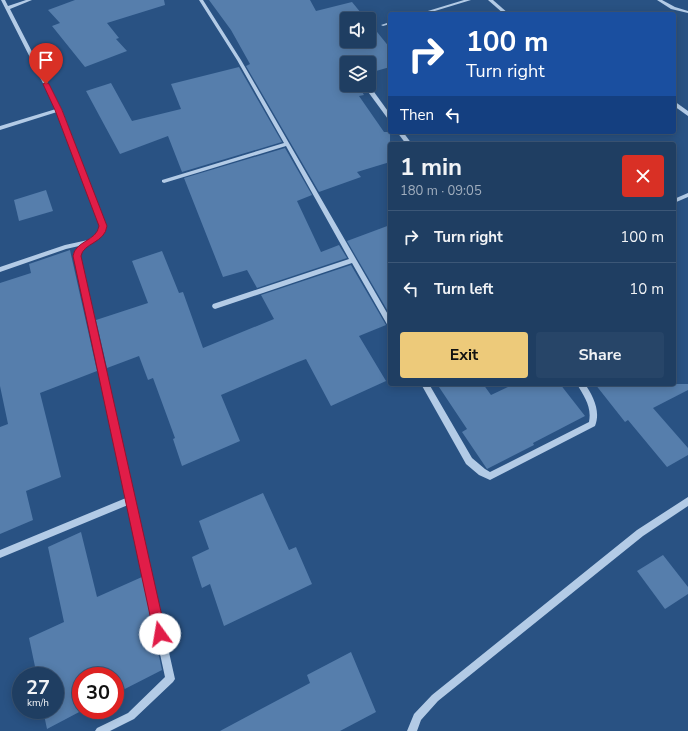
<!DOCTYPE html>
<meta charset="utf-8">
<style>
:root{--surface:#1f3e62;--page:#274568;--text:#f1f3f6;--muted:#a1aebe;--line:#3c5777;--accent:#edca7a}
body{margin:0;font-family:"Nunito Sans",sans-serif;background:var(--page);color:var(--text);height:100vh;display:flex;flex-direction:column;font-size:15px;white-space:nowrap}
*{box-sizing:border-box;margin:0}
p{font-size:13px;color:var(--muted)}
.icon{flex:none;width:22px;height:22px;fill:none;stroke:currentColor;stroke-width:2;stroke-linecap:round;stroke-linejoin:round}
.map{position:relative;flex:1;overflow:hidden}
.sheet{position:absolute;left:388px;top:142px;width:288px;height:244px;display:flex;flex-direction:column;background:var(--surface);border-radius:4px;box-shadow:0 2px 10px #0003,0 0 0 1px var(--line)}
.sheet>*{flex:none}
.hud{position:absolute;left:388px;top:12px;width:288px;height:122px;border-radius:4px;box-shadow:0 2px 10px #0003,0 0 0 1px var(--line);background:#1a4fa0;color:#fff;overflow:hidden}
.tools{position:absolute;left:340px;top:12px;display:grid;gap:8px}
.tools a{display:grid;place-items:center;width:36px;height:36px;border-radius:4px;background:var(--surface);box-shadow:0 2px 10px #0003,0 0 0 1px var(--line);font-size:20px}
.speed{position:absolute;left:12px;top:667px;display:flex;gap:8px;font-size:20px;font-weight:700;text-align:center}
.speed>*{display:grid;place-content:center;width:52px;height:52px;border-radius:50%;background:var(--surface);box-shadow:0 2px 10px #0003,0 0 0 1px var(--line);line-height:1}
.speed small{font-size:10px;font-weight:400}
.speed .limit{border:6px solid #d22;background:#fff;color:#111}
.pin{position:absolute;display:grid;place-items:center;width:34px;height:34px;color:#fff;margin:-41px -17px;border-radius:50% 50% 50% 0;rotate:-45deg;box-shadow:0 0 4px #0007}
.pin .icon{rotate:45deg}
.me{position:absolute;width:44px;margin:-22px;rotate:347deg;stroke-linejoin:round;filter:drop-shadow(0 0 3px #0008)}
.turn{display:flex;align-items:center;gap:14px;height:84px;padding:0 12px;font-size:18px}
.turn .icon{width:52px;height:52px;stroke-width:2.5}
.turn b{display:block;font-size:28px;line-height:34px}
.then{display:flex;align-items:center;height:38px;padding:0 12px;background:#0003;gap:8px;font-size:15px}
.round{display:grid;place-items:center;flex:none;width:42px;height:42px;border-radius:4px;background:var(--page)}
.summary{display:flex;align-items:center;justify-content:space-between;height:68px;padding:0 12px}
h1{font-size:24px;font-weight:700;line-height:30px}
.primary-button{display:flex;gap:8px;margin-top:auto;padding:8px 12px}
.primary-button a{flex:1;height:46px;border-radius:4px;background:var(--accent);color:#111;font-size:16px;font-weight:700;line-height:46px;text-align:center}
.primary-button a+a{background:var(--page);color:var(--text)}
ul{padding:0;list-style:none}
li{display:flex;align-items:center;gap:12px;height:52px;padding:0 12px;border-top:1px solid var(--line)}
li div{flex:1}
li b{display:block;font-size:15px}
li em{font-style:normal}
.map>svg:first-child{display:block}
.building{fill:#567eac}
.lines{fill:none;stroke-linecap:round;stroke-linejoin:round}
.minor{fill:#b3cbe6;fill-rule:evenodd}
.route{fill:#e11d48;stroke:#92132f}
</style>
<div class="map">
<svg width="688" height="731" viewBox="0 0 688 731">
<rect width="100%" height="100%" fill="#295283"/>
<g class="building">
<polygon points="75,0 164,0 165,5 107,23 119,38 116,39 127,51 85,67 52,26 60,23 48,10"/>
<polygon points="209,0 310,0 316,11 352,2 366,19 347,19 347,41 369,41 369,22 390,48 390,67 369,73 369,63 347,63 347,85 358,85 364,95 359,96 384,132 390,132 390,162 357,172 361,177 319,192 246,66 250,64 231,30"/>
<polygon points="239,67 282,142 182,172 168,136 120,154 86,91 111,83 132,121 181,109 171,84"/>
<polygon points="285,148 312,195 297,201 321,252 339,245 347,258 257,288 247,270 223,277 184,178"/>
<polygon points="46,190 53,211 19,221 14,200"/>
<polygon points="390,225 390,315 347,241"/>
<polygon points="70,250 97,371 40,393 61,477 26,491 33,520 0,534 0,427 8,424 0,386 0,283 31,273 29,264"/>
<polygon points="162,251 179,293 183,292 203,348 274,319 261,295 351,265 386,325 359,336 386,381 331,406 306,359 298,362 221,395 240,441 182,466 173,439 175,438 153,378 148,380 139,356 107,368 96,320 148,303 132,261"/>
<polygon points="437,384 483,384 491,395 514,384 560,384 585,416 533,443 534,445 487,469 462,432 467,429"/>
<polygon points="595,384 688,384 688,390 653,408 688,448 688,455 667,467 628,420 625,422"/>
<polygon points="263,493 289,550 296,547 312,584 224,626 210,584 202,588 192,557 209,549 199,521"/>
<polygon points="81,532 97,597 142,577 162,670 115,694 115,676 81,676 81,710 83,710 47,729 43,710 55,710 55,676 37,676 29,638 64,622 48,547"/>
<polygon points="663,555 688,587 688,594 665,609 637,571"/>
<polygon points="351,652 376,712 340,731 220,731 310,683 307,675"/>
</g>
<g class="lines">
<g class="minor">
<path d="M 1,0 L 5,0 L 8,6 L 26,0 L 32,0 L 10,9 L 62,110 L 106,226 C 101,243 85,242 80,256 L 175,679 L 173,682 L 134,719 L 110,731 L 95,731 L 97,728 L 128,713 L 165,677 L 128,505 L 0,558 L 0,550 L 126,498 L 74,256 L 79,246 L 66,249 L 0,272 L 0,267 L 65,245 L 88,240 L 96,234 L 100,226 L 57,112 L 0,130 L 0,126 L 56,109 Z"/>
<polygon points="199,0 203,0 241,60 390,318 390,327 388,326 352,263 215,309 213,308 212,306 213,304 349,259 286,146 164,183 162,182 162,180 284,143 237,60"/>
<polygon points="464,0 471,0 425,14 418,14"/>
<polygon points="488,0 493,0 509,14 504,14"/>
<polygon points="657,0 662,0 675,7 688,11 688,13 671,9"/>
<polygon points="390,22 390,24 383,26 381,25"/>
<polygon points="363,85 369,85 390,114 390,120 388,119"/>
<polygon points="674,101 688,111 688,116 674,106"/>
<polygon points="397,132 403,132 412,144 406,144"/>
<polygon points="688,193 688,197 674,203 674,199"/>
<path d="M 421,384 L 429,384 L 472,458 L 485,469 L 490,472 L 589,422 C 592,406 584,397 577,384 L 585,384 C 593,396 601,411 595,426 L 490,480 L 479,475 L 466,464 Z"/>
<polygon points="688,497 688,506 643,536 438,701 421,720 417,731 407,731 414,714 432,695 637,530"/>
</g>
</g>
<path class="route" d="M 46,82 L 49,84 L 62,110 L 107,226 C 105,243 83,243 81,256 L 166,634 L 164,638 L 160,640 L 156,638 L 154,634 L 73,256 C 75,241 97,241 99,226 L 55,110 L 43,84 Z"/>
</svg>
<div class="tools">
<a><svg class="icon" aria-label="sound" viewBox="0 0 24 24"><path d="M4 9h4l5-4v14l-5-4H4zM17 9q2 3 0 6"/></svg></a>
<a><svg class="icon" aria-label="layers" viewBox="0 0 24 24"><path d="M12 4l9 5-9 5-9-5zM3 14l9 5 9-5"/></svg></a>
</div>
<div class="speed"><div>27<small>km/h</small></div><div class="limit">30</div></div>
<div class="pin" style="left:46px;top:84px;background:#d93025"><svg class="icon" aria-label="arrive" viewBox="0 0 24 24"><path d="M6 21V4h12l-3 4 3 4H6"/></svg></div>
<svg class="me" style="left:160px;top:634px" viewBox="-20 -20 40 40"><circle r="19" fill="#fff"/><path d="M0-13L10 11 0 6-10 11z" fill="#e11d48"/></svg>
<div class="hud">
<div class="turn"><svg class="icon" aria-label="right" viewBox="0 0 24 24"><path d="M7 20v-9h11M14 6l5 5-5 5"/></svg><div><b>100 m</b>Turn right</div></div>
<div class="then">Then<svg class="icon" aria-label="left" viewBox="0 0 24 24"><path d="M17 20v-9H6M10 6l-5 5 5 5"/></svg></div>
</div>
<section class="sheet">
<div class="summary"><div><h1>1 min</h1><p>180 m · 09:05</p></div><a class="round" style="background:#d93025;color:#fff"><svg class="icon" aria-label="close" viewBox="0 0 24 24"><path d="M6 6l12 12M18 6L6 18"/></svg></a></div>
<ul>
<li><svg class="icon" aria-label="right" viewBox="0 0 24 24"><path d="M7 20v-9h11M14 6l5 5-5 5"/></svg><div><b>Turn right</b></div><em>100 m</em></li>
<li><svg class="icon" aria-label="left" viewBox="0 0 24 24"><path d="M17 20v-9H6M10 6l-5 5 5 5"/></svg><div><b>Turn left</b></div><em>10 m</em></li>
</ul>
<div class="primary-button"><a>Exit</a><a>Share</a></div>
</section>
</div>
